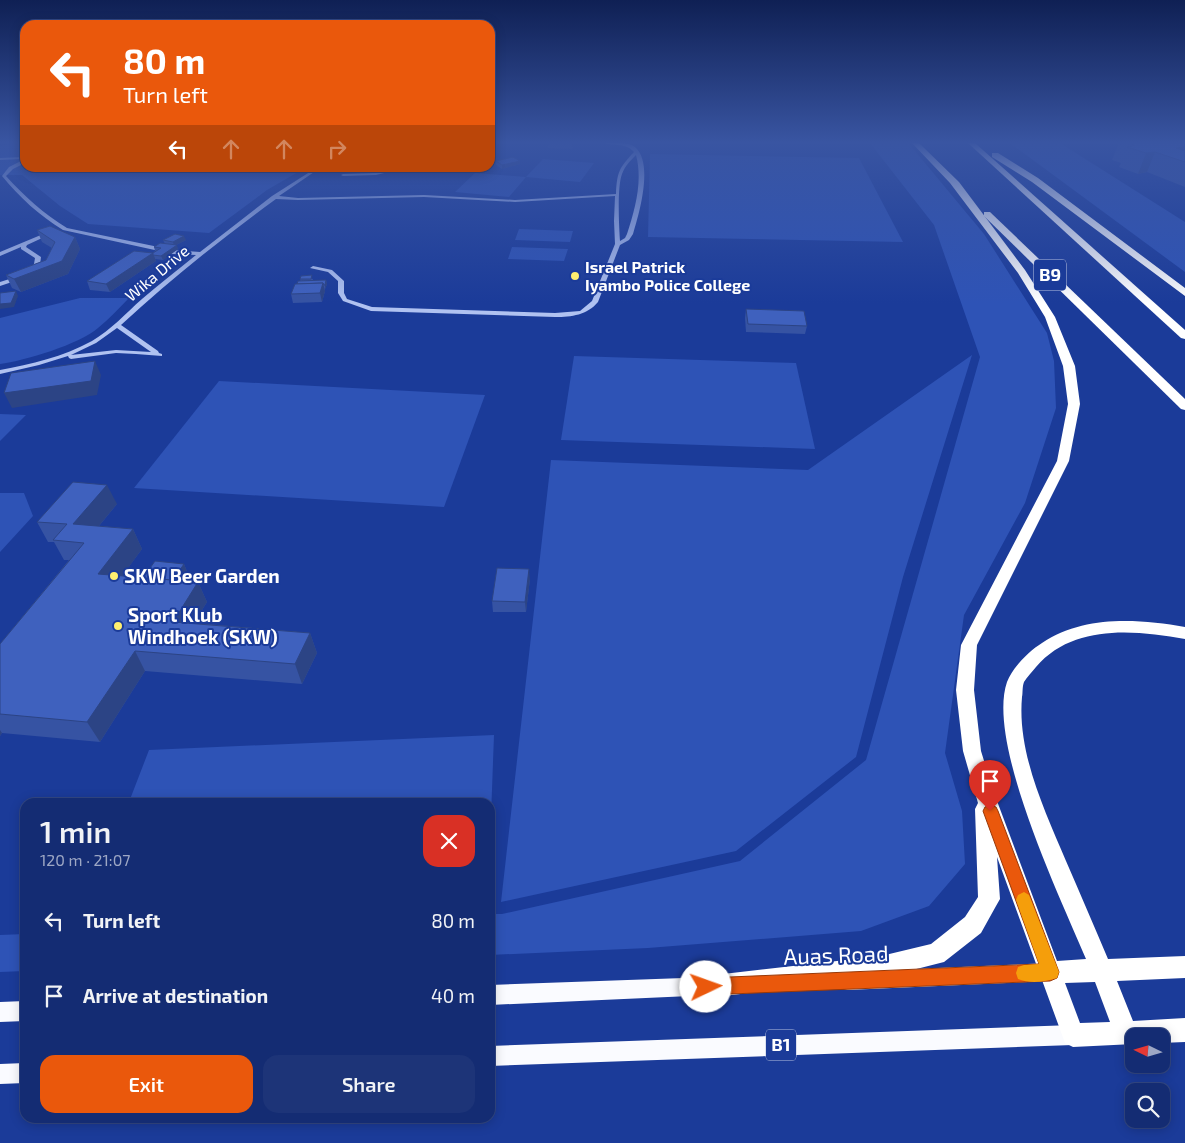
<!DOCTYPE html>
<meta charset="utf-8">
<style>
:root{--surface:#142c73;--page:#1d3478;--text:#f1f3f6;--muted:#9da7c4;--line:#334885;--accent:#ea580c}
body{margin:0;font-family:"Exo 2",sans-serif;background:var(--page);color:var(--text);height:100vh;display:flex;flex-direction:column;font-size:19px;white-space:nowrap}
*{box-sizing:border-box;margin:0}
p{font-size:16px;color:var(--muted)}
.icon{flex:none;width:28px;height:28px;fill:none;stroke:currentColor;stroke-width:2;stroke-linecap:round;stroke-linejoin:round}
.map{position:relative;flex:1;overflow:hidden}
.panel{position:absolute;left:20px;top:798px;width:475px;height:325px;display:flex;flex-direction:column;background:var(--surface);border-radius:15px;box-shadow:0 2px 12px #0003,0 0 0 1px var(--line)}
.panel>*{flex:none}
.top-card{position:absolute;left:20px;top:20px;width:475px;height:152px;border-radius:15px;box-shadow:0 2px 12px #0003,0 0 0 1px var(--line);background:#ea580c;color:#fff;overflow:hidden}
.needle{width:32px;rotate:275deg}
.buttons{position:absolute;left:1125px;top:1028px;display:grid;gap:10px}
.buttons a{display:grid;place-items:center;width:45px;height:45px;border-radius:10px;background:var(--surface);box-shadow:0 2px 12px #0003,0 0 0 1px var(--line);font-size:25px}
.pin{position:absolute;display:grid;place-items:center;width:42px;height:42px;color:#fff;margin:-51px -21px;border-radius:50% 50% 50% 0;rotate:-45deg;box-shadow:0 0 5px #0007}
.pin .icon{rotate:45deg}
.me{position:absolute;width:55px;margin:-28px;rotate:87deg;stroke-linejoin:round;filter:drop-shadow(0 0 4px #0008)}
.turn{display:flex;align-items:center;gap:18px;height:105px;padding:0 20px;font-size:22px}
.turn .icon{width:65px;height:65px;stroke-width:2.5}
.turn b{display:block;font-size:35px;line-height:42px}
.lanes{display:flex;align-items:center;height:48px;padding:0 20px;background:#0003;justify-content:center;gap:25px;direction:ltr}
.lanes .off{opacity:.35}
.round{display:grid;place-items:center;flex:none;width:52px;height:52px;border-radius:15px;background:var(--page)}
.headline{display:flex;align-items:center;justify-content:space-between;height:85px;padding:0 20px}
h1{font-size:30px;font-weight:600;line-height:38px}
.cta{display:flex;gap:10px;margin-top:auto;padding:10px 20px}
.cta a{flex:1;height:58px;border-radius:15px;background:var(--accent);color:#fff;font-size:20px;font-weight:600;line-height:58px;text-align:center}
.cta a+a{background:var(--page);color:var(--text)}
ul{padding:0;list-style:none}
li{display:flex;align-items:center;gap:15px;height:75px;padding:0 20px}
li div{flex:1}
li b{display:block;font-size:19px}
li em{font-style:normal}
.map>svg:first-child{display:block}
.green{fill:#2e53b6}
.lines{fill:none;stroke-linecap:round;stroke-linejoin:round}
.stream{fill:#a3baf2;fill-rule:evenodd}
.minor{fill:#b0c2f1;fill-rule:evenodd}
.major{fill:#fafbff;fill-rule:evenodd}
.highway{fill:#fff;fill-rule:evenodd}
.wall{fill:#3653a3}
.shaded-wall{fill:#2c4485}
.building{fill:#3f61be;stroke:#2c4485}
.route{fill:#ea580c;stroke:#983908}
.slow{fill:#f59e0b}
.poi-dot{fill:#ffef70;stroke:#1b3b99;stroke-width:2}
.labels{text-anchor:middle;stroke-width:4;stroke-linejoin:round;paint-order:stroke}
.far-poi-label{font-size:16px;font-weight:bold;fill:#fff;stroke:#1b3b99;text-anchor:start}
.far-street-label{font-size:16px;fill:#fff;stroke:#1b3b99}
.shield{fill:#1b3b99;stroke:#bbc4e0;stroke-width:1}
.shield-label{font-size:18px;font-weight:bold;fill:#fff}
.poi-label{font-size:19px;font-weight:bold;fill:#fff;stroke:#1b3b99;text-anchor:start}
.near-street-label{font-size:22px;fill:#fff;stroke:#1b3b99}
</style>
<div class="map">
<svg width="1185" height="1143" viewBox="0 0 1185 1143">
<rect width="100%" height="100%" fill="#1b3b99"/>
<g class="green">
<polygon points="16,143 25,143 25,168 305,168 267,190 209,233 88,224 60,206 22,175 0,175 0,146"/>
<polygon points="870,143 908,143 915,151 984,234 1047,333 1054,361 1056,408 1025,503 964,615 945,753 962,811 965,864 929,906 861,931 648,948 490,955 490,914 502,914 740,861 866,760 980,357 934,225"/>
<polygon points="1010,143 1060,143 1185,222 1185,272"/>
<polygon points="650,154 859,158 903,242 648,237"/>
<polygon points="543,159 594,163 580,182 526,177 509,197 455,192 475,173 526,177"/>
<polygon points="519,229 573,231 570,242 515,240"/>
<polygon points="512,247 568,249 564,261 508,259"/>
<path d="M 80,298 L 129,298 C 119,308 109,319 98,328 C 80,344 24,361 0,364 L 0,318 Z"/>
<polygon points="972,355 903,577 856,757 736,851 501,902 551,460 808,470"/>
<polygon points="574,356 796,363 815,449 561,440"/>
<polygon points="219,381 485,395 444,507 134,488"/>
<polygon points="0,414 26,415 0,441"/>
<polygon points="0,493 24,493 33,516 0,552"/>
<polygon points="494,735 490,844 490,802 129,802 149,750"/>
<polygon points="25,934 25,971 0,972 0,935"/>
</g>
<g class="lines">
<g class="stream">
<polygon points="22,157 21,159 0,160 0,158"/>
<polygon points="401,168 405,168 376,175 343,176 341,175 343,174 376,173"/>
</g>
<g class="minor">
<path d="M 604,143 C 613,143 627,141 635,147 C 654,163 639,214 633,234 L 629,240 L 620,245 L 598,302 C 587,315 572,317 555,317 L 371,311 L 343,301 L 338,293 L 338,281 L 328,272 L 310,268 L 313,266 L 332,270 L 344,281 L 344,293 L 347,299 L 372,307 L 555,313 L 580,311 L 592,301 L 615,244 L 614,221 L 615,196 L 515,202 L 424,197 L 298,200 L 276,199 C 222,238 170,280 121,325 L 158,351 L 159,353 L 162,354 L 162,356 L 136,354 L 116,353 L 71,359 L 69,358 L 68,356 L 39,365 L 0,374 L 0,370 C 31,364 63,357 92,341 C 111,330 126,313 142,299 C 159,284 178,270 196,255 L 173,254 L 63,230 C 40,216 19,197 2,176 L 9,167 L 23,160 L 25,160 L 25,163 L 13,169 L 6,176 C 24,196 44,214 67,228 L 173,250 L 200,252 L 272,196 L 316,168 L 320,168 L 279,196 L 298,198 L 424,195 L 515,200 L 616,194 C 617,172 619,168 634,152 C 627,143 614,146 604,143 ZM 636,155 C 643,181 635,209 627,234 L 625,238 L 620,241 C 619,226 617,187 622,174 C 625,166 630,161 636,155 ZM 117,328 L 151,352 L 116,350 L 71,355 L 96,343 Z"/>
<polygon points="48,232 53,233 27,245 26,247 41,257 40,265 31,272 26,271 34,264 35,258 21,249 21,247 0,256 0,252"/>
<polygon points="19,276 22,278 21,279 0,286 0,282"/>
</g>
<g class="major">
<polygon points="1051,963 1058,965 1060,972 1058,979 1051,981 847,990 840,988 838,981 840,974 847,972"/>
<polygon points="712,977 719,979 721,986 719,993 712,995 490,1005 490,985"/>
<polygon points="25,1001 25,1021 0,1022 0,1002"/>
<polygon points="1073,1025 1080,1028 1083,1035 1080,1042 1073,1045 490,1066 490,1046"/>
<polygon points="25,1063 25,1083 0,1084 0,1064"/>
</g>
<g class="highway">
<path d="M 912,143 L 919,143 L 959,182 L 1025,270 L 1055,317 L 1075,366 L 1080,404 L 1069,461 L 977,645 L 974,690 L 981,751 L 994,793 L 1057,961 L 1086,959 C 1061,899 986,743 1007,682 C 1013,667 1029,651 1042,643 C 1084,615 1138,619 1185,627 L 1185,639 C 1134,630 1073,624 1036,667 C 1032,672 1027,677 1024,682 C 1022,687 1023,693 1022,697 C 1017,753 1045,811 1066,861 C 1080,893 1094,926 1108,959 L 1185,956 L 1185,978 L 1117,981 L 1133,1021 L 1185,1018 L 1185,1042 L 1161,1043 L 1161,1036 L 1134,1036 L 1134,1044 L 1073,1047 L 1065,1043 L 997,857 L 1000,899 L 996,906 L 981,933 L 944,962 L 881,978 L 706,998 L 698,995 L 695,987 L 698,979 L 706,976 L 881,956 L 931,944 L 965,917 L 978,897 L 975,809 L 978,803 L 963,751 L 956,690 L 961,645 L 1057,461 L 1068,404 L 1063,366 L 1045,317 L 1018,273 L 950,183 ZM 1095,982 L 1110,1022 L 1080,1023 L 1065,983 Z"/>
<polygon points="968,143 975,143 1185,330 1185,339 1181,338"/>
<polygon points="992,153 998,153 1038,178 1185,288 1185,296 1032,182 992,157"/>
<polygon points="984,212 990,212 1185,399 1185,410 1181,409 984,216"/>
</g>
</g>
<g class="wall">
<polygon points="548,143 574,143 574,144 572,149 548,148"/>
<polygon points="1119,143 1185,143 1185,187 1147,172 1138,174 1119,167 1121,163 1112,160"/>
<polygon points="496,161 520,161 520,164 502,169 496,165"/>
<polygon points="37,230 75,237 80,249 68,274 21,292 12,288 6,275 46,260 52,248 42,242"/>
<polygon points="163,240 186,240 176,245 178,249 163,260 155,259 156,261 110,292 90,290 87,281 153,253 155,251 154,247 165,244"/>
<polygon points="301,276 313,279 313,280 326,280 327,284 325,289 325,291 322,302 293,303 291,294 300,281"/>
<polygon points="746,309 807,326 805,334 746,332 745,318"/>
<polygon points="117,504 99,526 133,529 142,549 122,576 143,578 184,564 188,574 184,581 198,582 207,602 194,623 310,633 317,653 302,684 145,671 100,742 2,733 0,736 0,644 69,560 64,560 54,542 48,542 37,522"/>
<polygon points="530,579 526,612 493,612 492,601"/>
</g>
<g class="shaded-wall">
<polygon points="572,143 574,143 572,149"/>
<polygon points="1185,147 1185,162 1176,148"/>
<polygon points="1155,152 1147,172 1138,174 1146,153"/>
<polygon points="520,161 520,164 502,169 502,165"/>
<polygon points="184,236 186,240 174,246 173,242"/>
<polygon points="75,237 80,249 68,274 21,292 14,279 62,261"/>
<polygon points="177,245 178,249 163,260 161,256"/>
<polygon points="153,253 156,261 110,292 106,284"/>
<polygon points="326,280 327,284 325,289 325,285"/>
<polygon points="323,283 325,291 322,302 320,293"/>
<polygon points="16,291 18,296 14,307 0,309 0,304"/>
<polygon points="95,361 101,375 97,395 12,408 4,393"/>
<polygon points="107,485 117,504 84,544 73,524"/>
<polygon points="133,529 142,549 109,594 98,574"/>
<polygon points="184,564 188,574 172,599 167,589"/>
<polygon points="529,569 530,579 526,612 525,602"/>
<polygon points="198,582 207,602 182,642 173,622"/>
<polygon points="310,633 317,653 302,684 295,664"/>
<polygon points="135,651 145,671 100,742 87,722"/>
<polygon points="0,730 2,733 0,736"/>
</g>
<g class="building">
<polygon points="1128,143 1185,143 1185,147 1176,148 1185,151 1185,162 1155,152 1146,153 1127,147 1135,145"/>
<polygon points="513,157 520,161 502,165 496,161"/>
<polygon points="50,226 75,237 62,261 14,279 6,275 46,260 55,242 37,230"/>
<polygon points="175,234 184,236 173,242 163,240"/>
<polygon points="160,243 177,245 161,256 153,255 153,253 161,248 154,247"/>
<polygon points="134,251 153,253 106,284 87,281"/>
<polygon points="312,275 311,279 300,279 301,276"/>
<polygon points="326,280 325,285 324,285 323,283 297,284 298,281"/>
<polygon points="323,283 320,293 291,294 295,284"/>
<polygon points="16,291 11,303 0,304 0,293"/>
<polygon points="746,309 804,311 807,326 748,324"/>
<polygon points="95,361 91,381 4,393 11,373"/>
<polygon points="73,482 107,485 73,524 133,529 98,574 198,582 173,622 310,633 295,664 135,651 87,722 0,714 0,644 84,543 53,540 67,524 37,522"/>
<polygon points="155,561 184,564 173,580 143,578"/>
<polygon points="497,568 529,569 525,602 492,601"/>
</g>
<linearGradient id="sky" x2="0" y2="1"><stop stop-color="#0f2054"/><stop offset="0.47" stop-color="#3955a2"/><stop offset="1" stop-color="#3955a2" stop-opacity="0"/></linearGradient>
<rect width="1185" height="303" fill="url(#sky)"/>
<polygon class="route" points="990,805 996,807 998,811 1059,972 1057,978 1050,981 706,995 700,993 698,987 700,981 706,978 1039,964 983,811 985,807"/>
<path class="slow" d="M 1024,892 L 1029,895 L 1059,972 L 1057,978 C 1046,982 1029,984 1018,979 L 1016,973 L 1018,967 L 1024,965 L 1039,964 L 1016,900 L 1018,895 Z"/>
<g class="poi-dot">
<circle cx="575" cy="276" r="5"/>
<circle cx="114" cy="576" r="5"/>
<circle cx="118" cy="626" r="5"/>
</g>
<g class="labels">
<g class="far-poi-label">
<text x="585" y="273">Israel Patrick<tspan x="585" dy="18">Iyambo Police College</tspan></text>
</g>
<g class="far-street-label">
<text transform="translate(157 273) rotate(-40)" y="6">Wika Drive</text>
</g>
<g class="shield">
<rect x="1034" y="259.5" width="32" height="31" rx="4"/>
<rect x="766" y="1029.5" width="30" height="31" rx="4"/>
</g>
<g class="shield-label">
<text x="1050" y="281">B9</text>
<text x="781" y="1051">B1</text>
</g>
<g class="poi-label">
<text x="124" y="583">SKW Beer Garden</text>
<text x="128" y="622">Sport Klub<tspan x="128" dy="22">Windhoek (SKW)</tspan></text>
</g>
<g class="near-street-label">
<text transform="translate(836 955) rotate(-2)" y="8">Auas Road</text>
</g>
</g>
</svg>
<div class="buttons">
<a><svg class="needle" viewBox="-14 -14 28 28"><path d="M0-13l5 13h-10z" fill="#e53935"/><path d="M0 13l5-13h-10z" fill="#9da7c4"/></svg></a>
<a><svg class="icon" aria-label="search" viewBox="0 0 24 24"><circle cx="10" cy="10" r="6"/><path d="M15 15l6 6"/></svg></a>
</div>
<div class="pin" style="left:990px;top:811px;background:#d93025"><svg class="icon" aria-label="arrive" viewBox="0 0 24 24"><path d="M6 21V4h12l-3 4 3 4H6"/></svg></div>
<svg class="me" style="left:706px;top:987px" viewBox="-20 -20 40 40"><circle r="19" fill="#fff"/><path d="M0-13L10 11 0 6-10 11z" fill="#ea580c"/></svg>
<div class="top-card">
<div class="turn"><svg class="icon" aria-label="left" viewBox="0 0 24 24"><path d="M17 20v-9H6M10 6l-5 5 5 5"/></svg><div><b>80 m</b>Turn left</div></div>
<div class="lanes"><svg class="icon" aria-label="left" viewBox="0 0 24 24"><path d="M17 20v-9H6M10 6l-5 5 5 5"/></svg><svg class="icon off" aria-label="ahead" viewBox="0 0 24 24"><path d="M12 20V5M6 11l6-6 6 6"/></svg><svg class="icon off" aria-label="ahead" viewBox="0 0 24 24"><path d="M12 20V5M6 11l6-6 6 6"/></svg><svg class="icon off" aria-label="right" viewBox="0 0 24 24"><path d="M7 20v-9h11M14 6l5 5-5 5"/></svg></div>
</div>
<section class="panel">
<div class="headline"><div><h1>1 min</h1><p>120 m · 21:07</p></div><a class="round" style="background:#d93025;color:#fff"><svg class="icon" aria-label="close" viewBox="0 0 24 24"><path d="M6 6l12 12M18 6L6 18"/></svg></a></div>
<ul>
<li><svg class="icon" aria-label="left" viewBox="0 0 24 24"><path d="M17 20v-9H6M10 6l-5 5 5 5"/></svg><div><b>Turn left</b></div><em>80 m</em></li>
<li><svg class="icon" aria-label="arrive" viewBox="0 0 24 24"><path d="M6 21V4h12l-3 4 3 4H6"/></svg><div><b>Arrive at destination</b></div><em>40 m</em></li>
</ul>
<div class="cta"><a>Exit</a><a>Share</a></div>
</section>
</div>
